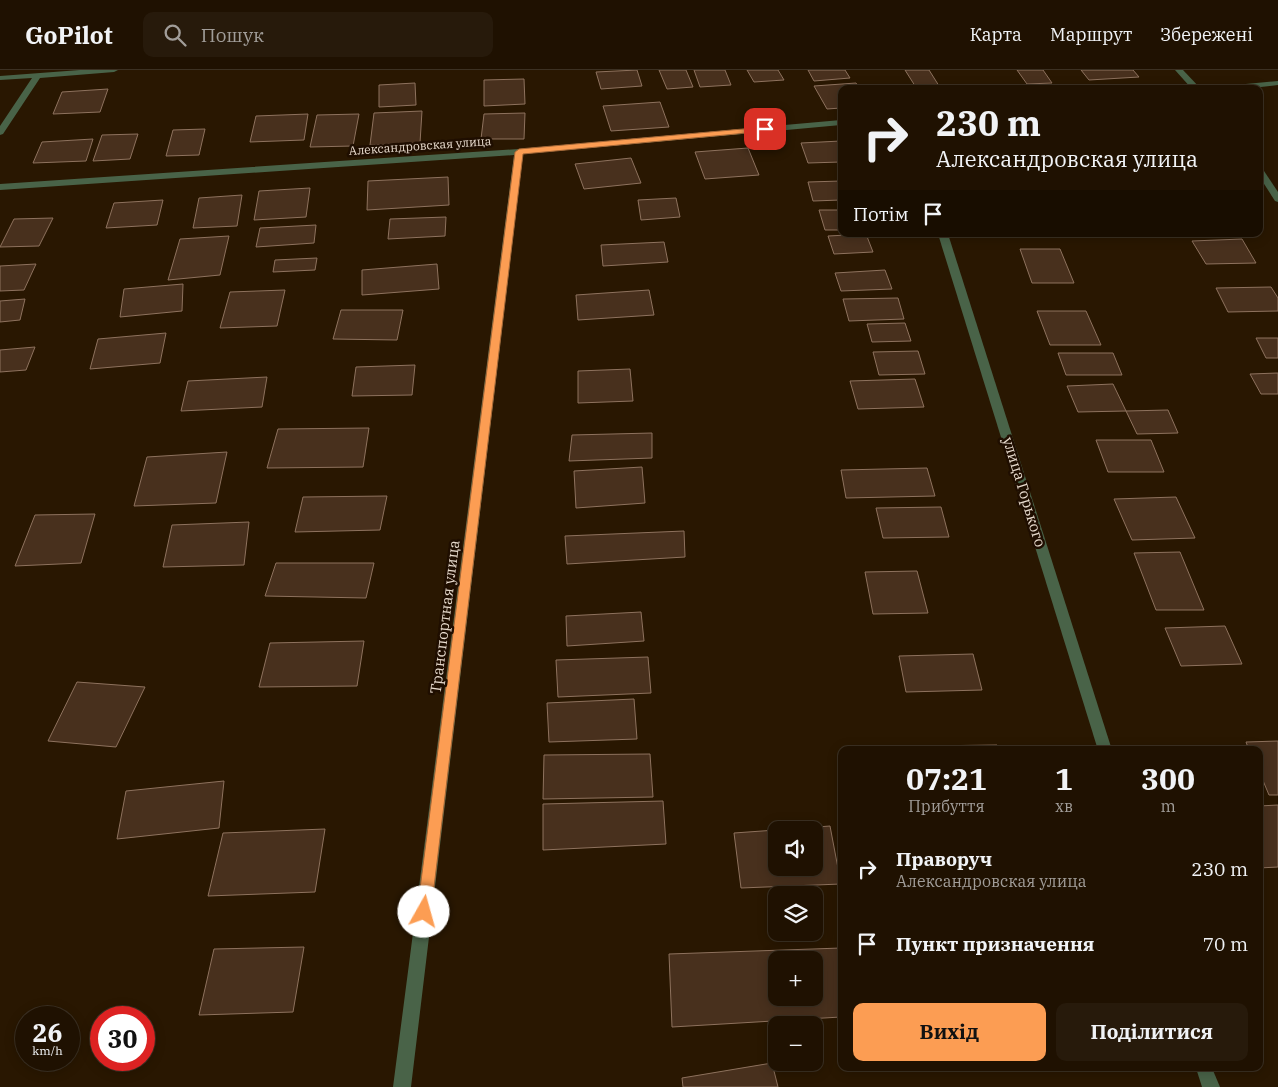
<!DOCTYPE html>
<html lang="uk">
<meta charset="utf-8">
<style>
:root{--surface:#1f1101;--page:#271a0b;--text:#f1f3f6;--muted:#a19d99;--line:#3c3123;--accent:#fc9d53}
body{margin:0;font-family:"IBM Plex Serif",serif;background:var(--page);color:var(--text);height:100vh;display:flex;flex-direction:column;font-size:19px;white-space:nowrap}
*{box-sizing:border-box;margin:0}
p{font-size:16px;color:var(--muted)}
.icon{flex:none;width:28px;height:28px;fill:none;stroke:currentColor;stroke-width:2;stroke-linecap:round;stroke-linejoin:round}
.map{position:relative;flex:1;overflow:hidden}
.side{position:absolute;left:838px;top:676px;width:425px;height:325px;display:flex;flex-direction:column;background:var(--surface);border-radius:10px;box-shadow:0 2px 12px #0003,0 0 0 1px var(--line)}
.side>*{flex:none}
.banner{position:absolute;left:838px;top:15px;width:425px;height:152px;border-radius:10px;box-shadow:0 2px 12px #0003,0 0 0 1px var(--line);background:#1f1101;color:var(--text);overflow:hidden}
.controls{position:absolute;left:768px;top:751px;display:grid;gap:10px}
.controls a{display:grid;place-items:center;width:55px;height:55px;border-radius:10px;background:var(--surface);box-shadow:0 2px 12px #0003,0 0 0 1px var(--line);font-size:25px}
.speed{position:absolute;left:15px;top:936px;display:flex;gap:10px;font-size:25px;font-weight:700;text-align:center}
.speed>*{display:grid;place-content:center;width:65px;height:65px;border-radius:50%;background:var(--surface);box-shadow:0 2px 12px #0003,0 0 0 1px var(--line);line-height:1}
.speed small{font-size:12px;font-weight:400}
.speed .limit{border:8px solid #d22;background:#fff;color:#111}
.pin{position:absolute;display:grid;place-items:center;width:42px;height:42px;color:#fff;margin:-21px;border-radius:10px;box-shadow:0 2px 8px #0006}
.me{position:absolute;width:55px;margin:-28px;rotate:7deg;stroke-linejoin:round;filter:drop-shadow(0 0 4px #0008)}
.turn{display:flex;align-items:center;gap:18px;height:105px;padding:0 15px;font-size:22px}
.turn .icon{width:65px;height:65px;stroke-width:2.5}
.turn b{display:block;font-size:35px;line-height:42px}
.then{display:flex;align-items:center;height:48px;padding:0 15px;background:#0003;gap:10px;font-size:19px}
.eta{display:flex;justify-content:space-evenly;align-items:center;height:85px;text-align:center}
.eta b{font-size:30px;font-weight:700;line-height:35px}
.cta{display:flex;gap:10px;margin-top:auto;padding:10px 15px}
.cta a{flex:1;height:58px;border-radius:10px;background:var(--accent);color:#111;font-size:20px;font-weight:700;line-height:58px;text-align:center}
.cta a+a{background:var(--page);color:var(--text)}
ul{padding:0;list-style:none}
li{display:flex;align-items:center;gap:15px;height:75px;padding:0 15px}
li div{flex:1}
li b{display:block;font-size:19px}
li em{font-style:normal}
header{display:flex;align-items:center;gap:30px;box-sizing:border-box;height:70px;padding:0 25px;background:var(--surface);border-bottom:1px solid var(--line)}
header strong{font-size:24px}
nav{display:flex;gap:28px;margin-inline-start:auto;font-size:18px}
.search{width:350px;height:45px;background:var(--page);display:flex;align-items:center;gap:12px;box-sizing:border-box;padding:0 18px;border-radius:10px;color:var(--muted);font-size:19px}
.map>svg:first-child{display:block}
.building{fill:#48301d;stroke:#8e725e;fill-rule:evenodd}
.lines{fill:none;stroke-linecap:round;stroke-linejoin:round}
.minor{fill:#496348;fill-rule:evenodd}
.route{fill:#fc9d53;stroke:#a46636}
.labels{text-anchor:middle;stroke-width:5;stroke-linejoin:round;paint-order:stroke}
.far-street-label{font-size:12px;fill:#e9dcce;stroke:#1f0e00}
.street-label{font-size:15px;fill:#e9dcce;stroke:#1f0e00}
</style>
<header>
<strong>GoPilot</strong>
<div class="search"><svg class="icon" aria-label="search" viewBox="0 0 24 24"><circle cx="10" cy="10" r="6"/><path d="M15 15l6 6"/></svg>Пошук</div>
<nav><a>Карта</a><a>Маршрут</a><a>Збережені</a></nav>
</header>
<div class="map">
<svg width="1278" height="1017" viewBox="0 0 1278 1017">
<rect width="100%" height="100%" fill="#291701"/>
<g class="building">
<polygon points="637,0 642,16 601,19 596,2"/>
<polygon points="659,0 686,0 693,17 667,19"/>
<polygon points="694,0 725,0 731,15 700,17"/>
<polygon points="747,0 778,0 784,10 754,12"/>
<polygon points="808,0 845,0 850,8 814,11"/>
<polygon points="905,0 929,0 941,19 917,19"/>
<polygon points="1017,0 1043,0 1052,13 1027,14"/>
<polygon points="1081,0 1133,0 1139,7 1089,10"/>
<polygon points="524,9 525,34 484,36 484,10"/>
<polygon points="415,13 416,35 379,37 379,15"/>
<polygon points="856,13 860,19 841,19 841,38 827,39 814,16"/>
<polygon points="108,19 100,42 53,44 62,22"/>
<polygon points="660,32 669,57 611,61 603,36"/>
<polygon points="422,41 420,73 370,75 374,43"/>
<polygon points="525,43 524,69 481,69 484,44"/>
<polygon points="308,44 304,70 250,72 256,46"/>
<polygon points="359,44 353,76 310,77 317,45"/>
<polygon points="205,59 199,85 166,86 173,60"/>
<polygon points="138,64 130,89 93,91 102,65"/>
<polygon points="93,69 86,91 33,93 42,72"/>
<polygon points="841,71 841,92 808,93 801,73"/>
<polygon points="748,78 759,105 705,109 695,82"/>
<polygon points="631,88 641,113 584,119 575,94"/>
<polygon points="448,107 449,135 367,140 368,111"/>
<polygon points="841,111 841,130 813,131 808,112"/>
<polygon points="310,118 306,147 254,150 259,121"/>
<polygon points="242,125 237,156 193,158 199,128"/>
<polygon points="676,128 680,147 641,150 638,130"/>
<polygon points="163,130 157,155 106,158 114,133"/>
<polygon points="819,140 841,140 841,160 825,160"/>
<polygon points="446,147 445,166 388,169 390,149"/>
<polygon points="53,148 39,176 0,177 14,149"/>
<polygon points="316,155 314,173 256,177 260,158"/>
<polygon points="866,164 873,182 834,184 828,166"/>
<polygon points="229,166 220,205 168,210 180,169"/>
<polygon points="1242,169 1256,193 1206,194 1192,171"/>
<polygon points="664,172 668,192 603,196 601,175"/>
<polygon points="1020,179 1060,179 1074,213 1032,213"/>
<polygon points="317,188 315,200 273,202 275,190"/>
<polygon points="36,194 24,220 0,221 0,196"/>
<polygon points="437,194 439,219 362,225 362,200"/>
<polygon points="885,200 892,219 841,221 835,203"/>
<polygon points="183,214 182,241 120,247 124,219"/>
<polygon points="1271,217 1278,228 1278,241 1228,242 1216,218"/>
<polygon points="285,220 277,256 220,258 230,222"/>
<polygon points="649,220 654,245 578,250 576,225"/>
<polygon points="898,228 904,249 849,251 843,229"/>
<polygon points="25,229 20,250 0,252 0,231"/>
<polygon points="341,240 403,240 397,270 333,269"/>
<polygon points="1037,241 1086,241 1101,275 1050,275"/>
<polygon points="905,253 911,271 872,272 867,254"/>
<polygon points="166,263 160,293 90,299 98,269"/>
<polygon points="1256,268 1278,268 1278,288 1266,288"/>
<polygon points="35,277 26,300 0,302 0,280"/>
<polygon points="918,281 925,304 879,305 873,282"/>
<polygon points="1058,283 1113,283 1122,305 1066,305"/>
<polygon points="415,295 412,325 352,326 356,297"/>
<polygon points="630,299 633,331 578,333 578,301"/>
<polygon points="1278,303 1278,324 1261,324 1250,304"/>
<polygon points="267,307 262,337 181,341 188,311"/>
<polygon points="915,309 924,337 858,339 850,311"/>
<polygon points="1113,314 1126,341 1078,342 1067,316"/>
<polygon points="1168,340 1178,363 1137,364 1126,341"/>
<polygon points="369,358 363,397 267,398 278,359"/>
<polygon points="652,363 652,388 569,391 572,365"/>
<polygon points="1096,370 1151,370 1164,402 1108,402"/>
<polygon points="227,382 216,433 134,436 147,387"/>
<polygon points="642,397 645,433 576,438 574,401"/>
<polygon points="927,398 935,426 846,428 841,400"/>
<polygon points="387,426 380,460 295,462 303,427"/>
<polygon points="1176,427 1195,468 1132,470 1114,429"/>
<polygon points="941,437 949,467 883,468 876,438"/>
<polygon points="95,444 81,493 15,496 35,445"/>
<polygon points="249,452 244,495 163,497 172,455"/>
<polygon points="684,461 685,487 567,494 565,466"/>
<polygon points="1180,482 1204,540 1156,540 1134,483"/>
<polygon points="276,493 374,493 366,528 265,526"/>
<polygon points="917,501 928,543 873,544 865,502"/>
<polygon points="641,542 644,571 567,576 566,546"/>
<polygon points="1225,556 1242,594 1181,596 1165,558"/>
<polygon points="364,571 357,616 259,617 270,573"/>
<polygon points="973,584 982,620 906,622 899,586"/>
<polygon points="648,587 651,623 558,627 556,590"/>
<polygon points="77,612 145,617 116,677 48,671"/>
<polygon points="634,629 637,669 549,672 547,633"/>
<polygon points="1278,671 1278,725 1269,725 1259,701 1259,680 1249,680 1246,672"/>
<polygon points="997,675 998,680 925,680 924,676"/>
<polygon points="650,684 653,727 543,729 544,685"/>
<polygon points="224,711 219,758 117,769 126,721"/>
<polygon points="663,731 666,774 543,780 543,734"/>
<polygon points="1278,735 1278,797 1259,798 1259,736"/>
<polygon points="830,756 841,814 741,818 734,763 776,760 776,798 814,798 814,760 778,760"/>
<polygon points="325,759 315,822 208,826 223,763"/>
<polygon points="304,877 293,942 199,945 214,879"/>
<path d="M 841,878 L 841,947 L 672,957 L 669,884 ZM 776,890 L 814,890 L 814,928 L 776,928 Z"/>
<polygon points="772,993 778,1017 683,1017 682,1008"/>
</g>
<g class="lines">
<g class="minor">
<polygon points="80,0 118,0 114,2 40,8 3,64 0,65 0,56 32,8 0,10 0,6"/>
<polygon points="1175,0 1183,0 1201,19 1192,19"/>
<polygon points="1278,11 1278,15 1243,19 1210,19 1214,17"/>
<polygon points="841,50 841,55 523,84 411,1017 393,1017 514,85 0,120 0,114 519,79"/>
<polygon points="1259,97 1262,98 1278,122 1278,132 1275,131 1259,106"/>
<polygon points="938,164 948,164 1112,680 1098,680"/>
<polygon points="1196,998 1212,998 1220,1017 1202,1017"/>
</g>
</g>
<polygon class="route" points="765,57 769,59 768,61 523,84 431,842 429,846 424,848 419,846 417,842 515,82 519,79"/>
<g class="labels">
<g class="far-street-label">
<text transform="translate(420 76) rotate(-4)" y="4">Александровская улица</text>
</g>
<g class="street-label">
<text transform="translate(1024 422) rotate(73)" y="5">улица Горького</text>
<text transform="translate(445 547) rotate(-83)" y="5">Транспортная улица</text>
</g>
</g>
</svg>
<div class="controls">
<a><svg class="icon" aria-label="sound" viewBox="0 0 24 24"><path d="M4 9h4l5-4v14l-5-4H4zM17 9q2 3 0 6"/></svg></a>
<a><svg class="icon" aria-label="layers" viewBox="0 0 24 24"><path d="M12 4l9 5-9 5-9-5zM3 14l9 5 9-5"/></svg></a>
<a>+</a>
<a>−</a>
</div>
<div class="speed"><div>26<small>km/h</small></div><div class="limit">30</div></div>
<div class="pin" style="left:765px;top:59px;background:#d93025"><svg class="icon" aria-label="arrive" viewBox="0 0 24 24"><path d="M6 21V4h12l-3 4 3 4H6"/></svg></div>
<svg class="me" style="left:424px;top:842px" viewBox="-20 -20 40 40"><circle r="19" fill="#fff"/><path d="M0-13L10 11 0 6-10 11z" fill="#fc9d53"/></svg>
<div class="banner">
<div class="turn"><svg class="icon" aria-label="right" viewBox="0 0 24 24"><path d="M7 20v-9h11M14 6l5 5-5 5"/></svg><div><b>230 m</b>Александровская улица</div></div>
<div class="then">Потім<svg class="icon" aria-label="arrive" viewBox="0 0 24 24"><path d="M6 21V4h12l-3 4 3 4H6"/></svg></div>
</div>
<section class="side">
<div class="eta">
<div><b>07:21</b><p>Прибуття</p></div>
<div><b>1</b><p>хв</p></div>
<div><b>300</b><p>m</p></div>
</div>
<ul>
<li><svg class="icon" aria-label="right" viewBox="0 0 24 24"><path d="M7 20v-9h11M14 6l5 5-5 5"/></svg><div><b>Праворуч</b><p>Александровская улица</p></div><em>230 m</em></li>
<li><svg class="icon" aria-label="arrive" viewBox="0 0 24 24"><path d="M6 21V4h12l-3 4 3 4H6"/></svg><div><b>Пункт призначення</b></div><em>70 m</em></li>
</ul>
<div class="cta"><a>Вихід</a><a>Поділитися</a></div>
</section>
</div>
